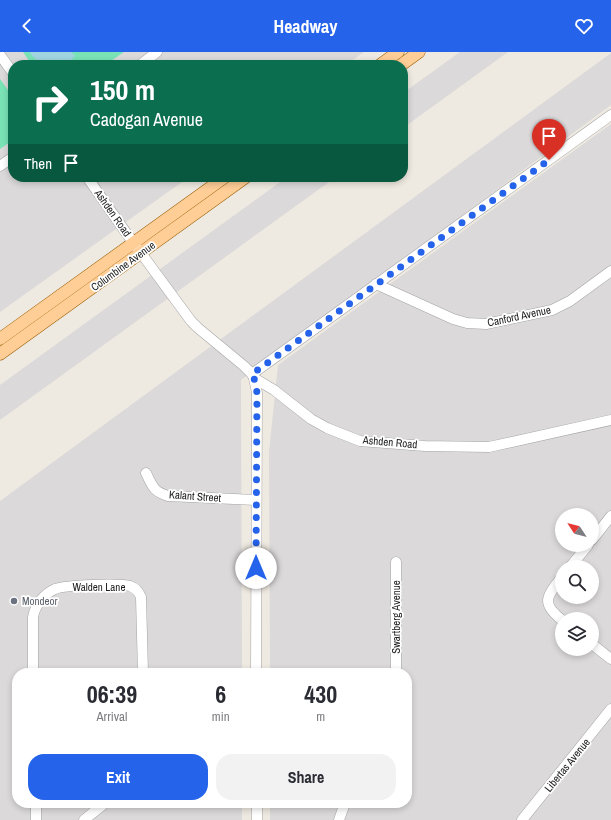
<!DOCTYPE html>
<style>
:root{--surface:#fff;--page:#f2f2f3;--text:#2b2b33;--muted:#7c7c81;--accent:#2563eb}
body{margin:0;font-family:"Archivo Narrow",sans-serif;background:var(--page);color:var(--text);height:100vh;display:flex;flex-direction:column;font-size:15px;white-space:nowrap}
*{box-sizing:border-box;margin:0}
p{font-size:13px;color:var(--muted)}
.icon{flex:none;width:22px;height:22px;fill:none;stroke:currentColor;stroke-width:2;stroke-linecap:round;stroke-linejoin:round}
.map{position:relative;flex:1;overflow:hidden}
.sheet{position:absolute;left:12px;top:616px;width:400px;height:140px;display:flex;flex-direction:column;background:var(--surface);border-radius:16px;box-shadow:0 2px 6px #0003}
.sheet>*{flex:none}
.guide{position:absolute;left:8px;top:8px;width:400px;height:122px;border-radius:16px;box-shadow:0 2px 6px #0003;background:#0b6e4f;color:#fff;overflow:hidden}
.needle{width:26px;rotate:306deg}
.controls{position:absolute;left:555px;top:456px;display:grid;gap:8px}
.controls a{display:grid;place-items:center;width:44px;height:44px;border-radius:50%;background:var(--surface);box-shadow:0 2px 6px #0003;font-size:20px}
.pin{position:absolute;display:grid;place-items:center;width:34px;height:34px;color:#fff;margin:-41px -17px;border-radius:50% 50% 50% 0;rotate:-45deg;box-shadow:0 0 4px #0007}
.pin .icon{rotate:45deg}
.me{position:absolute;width:44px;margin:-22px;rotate:0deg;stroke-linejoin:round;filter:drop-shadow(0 0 3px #0008)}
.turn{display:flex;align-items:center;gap:14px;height:84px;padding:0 16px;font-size:18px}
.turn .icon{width:52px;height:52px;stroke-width:2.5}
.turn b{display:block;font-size:28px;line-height:34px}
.then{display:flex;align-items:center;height:38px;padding:0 16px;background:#0003;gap:8px;font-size:15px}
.eta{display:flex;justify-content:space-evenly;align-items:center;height:68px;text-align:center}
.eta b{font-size:24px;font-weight:800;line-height:28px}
.action{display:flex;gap:8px;margin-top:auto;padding:8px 16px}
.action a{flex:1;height:46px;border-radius:16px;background:var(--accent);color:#fff;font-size:16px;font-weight:800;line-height:46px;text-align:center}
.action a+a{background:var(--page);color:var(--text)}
header{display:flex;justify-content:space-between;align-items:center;height:52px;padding:0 16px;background:var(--accent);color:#fff;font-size:18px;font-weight:800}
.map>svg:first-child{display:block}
.residential{fill:#dbd9d9;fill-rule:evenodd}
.pitch{fill:#7ae3b6}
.water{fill:#9fd4e0}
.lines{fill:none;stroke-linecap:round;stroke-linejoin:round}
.minor-casing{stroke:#a4a4a4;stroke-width:11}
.major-casing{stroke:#955d00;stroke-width:13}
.minor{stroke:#fff;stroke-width:10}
.major{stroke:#ffcd96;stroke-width:12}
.route{stroke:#2563eb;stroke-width:7;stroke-dasharray:0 12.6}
.worship-dot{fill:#6b7280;stroke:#fff;stroke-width:1.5}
.labels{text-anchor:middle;stroke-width:3.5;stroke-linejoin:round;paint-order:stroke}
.street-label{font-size:11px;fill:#1d1d1d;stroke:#fff}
.worship-label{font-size:11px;fill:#5b616d;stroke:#fff;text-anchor:start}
</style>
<header><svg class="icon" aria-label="back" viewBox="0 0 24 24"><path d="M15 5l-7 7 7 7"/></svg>Headway<svg class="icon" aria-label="heart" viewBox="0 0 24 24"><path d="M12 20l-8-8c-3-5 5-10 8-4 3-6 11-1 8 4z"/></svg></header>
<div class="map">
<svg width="611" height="768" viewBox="0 0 611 768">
<rect width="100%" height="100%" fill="#efeae1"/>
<g class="residential">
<polygon points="0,0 364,0 346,13 13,13 13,125 189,125 0,260"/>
<polygon points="460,0 508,0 403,76 403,41"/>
<polygon points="611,1 611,53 241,328 242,621 17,621 17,751 242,751 242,768 0,768 0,449"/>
<path d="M 611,72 L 611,768 L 270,768 L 270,751 L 407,751 L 407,621 L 270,621 L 269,400 L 278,313 ZM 562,463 L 592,463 L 592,493 L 562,493 ZM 562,515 L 592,515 L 592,545 L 562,545 ZM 562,567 L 592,567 L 592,597 L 562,597 Z"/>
<polygon points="287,125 336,125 0,368 0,333"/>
</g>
<g class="pitch">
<polygon points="23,0 124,0 105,13 32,13"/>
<polygon points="0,27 13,45 13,88 0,97"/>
</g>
<polygon class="water" points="31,0 71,0 75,4 66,13 41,13 30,1"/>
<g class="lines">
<defs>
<g id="minor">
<polyline points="0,3 13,21"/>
<polyline points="140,13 157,0"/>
<polyline points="0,114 13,105"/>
<polyline points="87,125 127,182 191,269 198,276 244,314 252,322 254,326 274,338 311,367 327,376 360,389 425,394 489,395 611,368"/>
<polyline points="376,232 453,267 467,271 486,272 552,258 570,249 611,219"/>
<polyline points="252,322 611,63"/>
<polyline points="254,326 257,341 256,621"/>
<path d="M 146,421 C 153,435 153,439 168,444 L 256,448"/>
<polyline points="592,488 611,464"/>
<polyline points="570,515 588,493"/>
<path d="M 562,525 C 547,544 540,551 562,568"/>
<polyline points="592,592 611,607"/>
<path d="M 33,621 L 33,565 C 35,553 44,542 55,537 C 65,533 120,531 130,534 C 135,536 139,540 141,545 L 143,621"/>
<polyline points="396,621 396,510"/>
<polyline points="36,751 36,768"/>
<polyline points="257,751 257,768"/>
<polyline points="84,768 105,751"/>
<polyline points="339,768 345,751"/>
<polyline points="522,768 611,657"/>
</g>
<g id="major">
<polyline points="380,13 398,0"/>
<polyline points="401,13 419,0"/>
<polyline points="0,287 225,125"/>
<polyline points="0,302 246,125"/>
</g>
</defs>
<use href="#minor" class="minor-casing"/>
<use href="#major" class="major-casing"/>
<use href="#minor" class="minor"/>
<use href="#major" class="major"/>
</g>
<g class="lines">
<polyline class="route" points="256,516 257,341 255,329 252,322 549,108"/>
</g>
<circle class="worship-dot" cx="14" cy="549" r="4"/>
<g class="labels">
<g class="street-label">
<text transform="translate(113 161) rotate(55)" y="4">Ashden Road</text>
<text transform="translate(123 214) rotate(-36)" y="4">Columbine Avenue</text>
<text transform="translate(519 264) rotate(-12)" y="4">Canford Avenue</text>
<text transform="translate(390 390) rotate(5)" y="4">Ashden Road</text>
<text transform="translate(195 444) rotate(4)" y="4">Kalant Street</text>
<text x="99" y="539">Walden Lane</text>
<text transform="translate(396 565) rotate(-90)" y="4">Swartberg Avenue</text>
<text transform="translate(567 713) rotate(-51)" y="4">Libertas Avenue</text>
</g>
<g class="worship-label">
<text x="22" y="553">Mondeor</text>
</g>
</g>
</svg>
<div class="controls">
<a><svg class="needle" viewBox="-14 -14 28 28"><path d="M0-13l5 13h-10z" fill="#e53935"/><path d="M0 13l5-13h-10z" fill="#7c7c81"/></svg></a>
<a><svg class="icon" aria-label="search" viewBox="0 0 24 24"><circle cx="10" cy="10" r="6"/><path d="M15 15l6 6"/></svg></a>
<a><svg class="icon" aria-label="layers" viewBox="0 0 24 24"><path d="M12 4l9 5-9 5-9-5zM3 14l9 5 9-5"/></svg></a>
</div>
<div class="pin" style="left:549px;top:108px;background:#d93025"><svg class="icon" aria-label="arrive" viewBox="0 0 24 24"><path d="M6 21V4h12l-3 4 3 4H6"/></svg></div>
<svg class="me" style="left:256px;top:516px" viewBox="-20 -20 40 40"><circle r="19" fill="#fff"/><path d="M0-13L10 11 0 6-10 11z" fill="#2563eb"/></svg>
<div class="guide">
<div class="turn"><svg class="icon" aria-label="right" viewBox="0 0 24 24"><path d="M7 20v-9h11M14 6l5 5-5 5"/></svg><div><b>150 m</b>Cadogan Avenue</div></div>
<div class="then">Then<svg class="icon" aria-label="arrive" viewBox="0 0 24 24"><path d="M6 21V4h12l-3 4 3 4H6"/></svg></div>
</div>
<section class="sheet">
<div class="eta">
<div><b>06:39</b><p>Arrival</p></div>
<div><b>6</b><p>min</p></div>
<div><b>430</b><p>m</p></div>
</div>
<div class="action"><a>Exit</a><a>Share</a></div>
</section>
</div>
